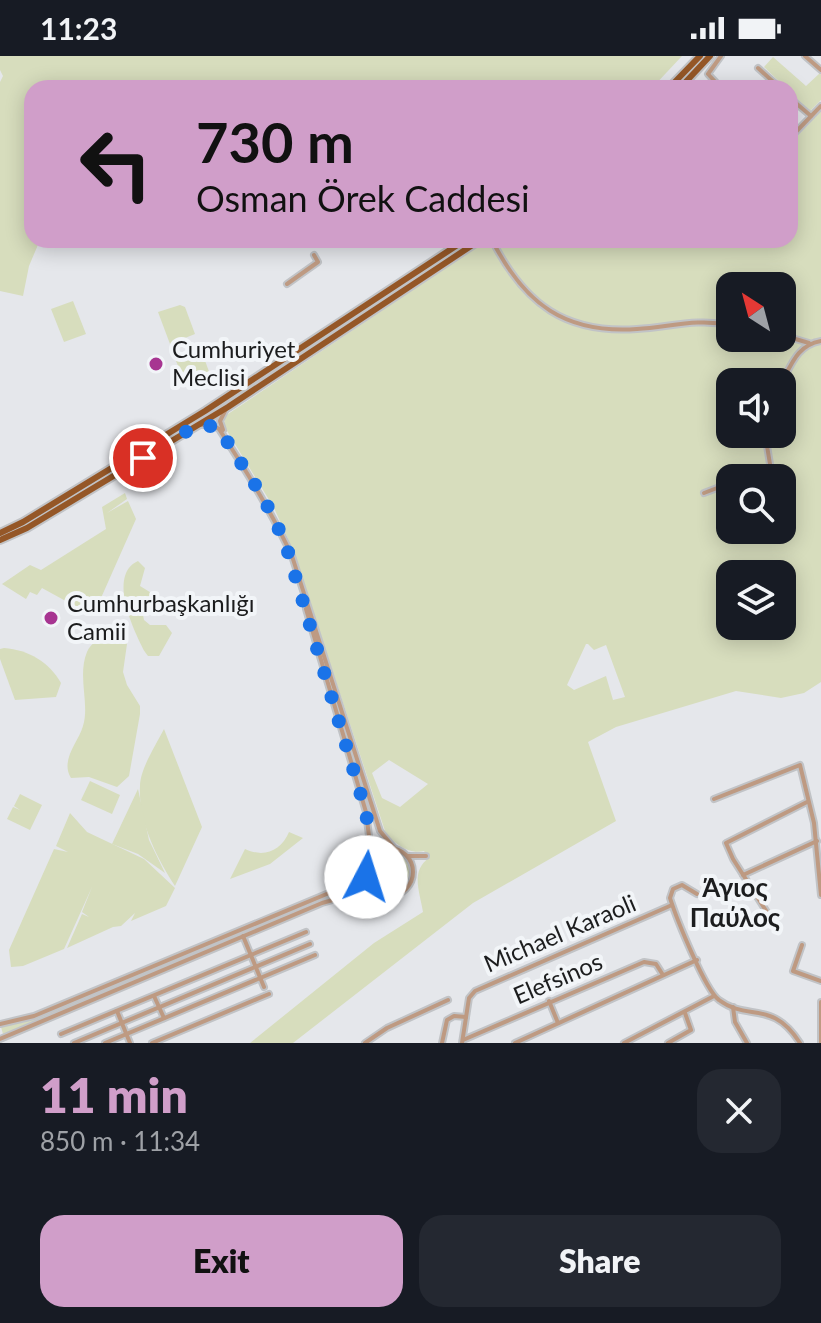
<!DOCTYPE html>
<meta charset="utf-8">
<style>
:root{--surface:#171b24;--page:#242831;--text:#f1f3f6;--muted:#9ea1a6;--accent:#d09ec9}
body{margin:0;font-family:Lato,sans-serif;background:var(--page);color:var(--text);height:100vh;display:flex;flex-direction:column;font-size:30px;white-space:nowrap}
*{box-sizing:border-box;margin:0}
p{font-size:26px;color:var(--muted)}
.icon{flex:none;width:44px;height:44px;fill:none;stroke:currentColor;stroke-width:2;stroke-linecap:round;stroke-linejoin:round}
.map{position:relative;height:987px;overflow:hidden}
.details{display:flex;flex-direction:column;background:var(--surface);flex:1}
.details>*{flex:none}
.banner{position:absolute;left:24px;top:24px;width:774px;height:168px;border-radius:24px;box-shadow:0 4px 20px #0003;background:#d09ec9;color:#111;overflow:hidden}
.needle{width:52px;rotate:324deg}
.buttons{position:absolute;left:716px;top:216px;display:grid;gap:16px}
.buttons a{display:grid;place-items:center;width:80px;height:80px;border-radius:16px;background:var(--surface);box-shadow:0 4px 20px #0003;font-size:40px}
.pin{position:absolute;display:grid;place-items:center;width:68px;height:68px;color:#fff;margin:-34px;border:4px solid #fff;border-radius:50%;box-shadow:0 2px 8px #0007}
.me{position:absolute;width:88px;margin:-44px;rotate:5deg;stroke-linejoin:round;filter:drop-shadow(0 0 6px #0008)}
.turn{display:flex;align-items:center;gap:28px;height:168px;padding:0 40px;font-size:36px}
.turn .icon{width:104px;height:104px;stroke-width:2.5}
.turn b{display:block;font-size:56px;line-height:68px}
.round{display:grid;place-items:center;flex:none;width:84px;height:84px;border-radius:24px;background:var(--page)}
.head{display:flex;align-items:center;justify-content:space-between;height:136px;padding:0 40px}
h1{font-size:48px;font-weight:800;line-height:60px;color:var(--accent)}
.cta{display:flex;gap:16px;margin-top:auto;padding:16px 40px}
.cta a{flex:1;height:92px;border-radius:24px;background:var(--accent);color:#111;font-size:32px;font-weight:800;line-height:92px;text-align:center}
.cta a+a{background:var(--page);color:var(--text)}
.status{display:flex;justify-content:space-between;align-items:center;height:56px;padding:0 40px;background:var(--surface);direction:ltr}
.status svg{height:22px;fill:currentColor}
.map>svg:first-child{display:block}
.green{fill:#d7ddbd;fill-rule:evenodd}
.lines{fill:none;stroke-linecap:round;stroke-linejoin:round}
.minor-casing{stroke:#c1c3c6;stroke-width:8}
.major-casing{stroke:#c1c3c6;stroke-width:10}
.minor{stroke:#be9a82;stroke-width:4}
.major{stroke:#955727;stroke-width:6}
.route{stroke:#1a73e8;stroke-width:14;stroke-dasharray:0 25.2}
.poi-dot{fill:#a73591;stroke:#f2f5f8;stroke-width:3}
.labels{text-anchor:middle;stroke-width:8;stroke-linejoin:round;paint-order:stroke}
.poi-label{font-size:24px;fill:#1c1d1e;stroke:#f2f5f8;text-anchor:start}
.street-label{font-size:24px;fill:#1c1d1e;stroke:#f2f5f8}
.neighbourhood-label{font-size:26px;font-weight:bold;fill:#1c1d1e;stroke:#f2f5f8}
</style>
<div class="status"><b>11:23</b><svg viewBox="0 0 49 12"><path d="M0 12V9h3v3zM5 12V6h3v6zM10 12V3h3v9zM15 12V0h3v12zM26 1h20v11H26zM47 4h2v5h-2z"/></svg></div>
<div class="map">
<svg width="821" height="987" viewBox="0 0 821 987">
<rect width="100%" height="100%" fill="#e5e7eb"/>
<g class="green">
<polygon points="0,0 682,0 652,32 32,32 32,184 40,184 29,210 23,240 0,235 0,26 3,20 0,14"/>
<polygon points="773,1 806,30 820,17 821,19 821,44 810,55 790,36 790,32 786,32 764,11"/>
<path d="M 821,55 L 821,626 L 804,637 L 781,642 L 736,635 L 616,671 L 588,686 L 616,765 L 473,847 L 293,987 L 250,987 L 374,887 L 423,856 C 420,837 410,815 429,802 L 424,795 C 409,799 393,787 385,775 L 293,494 L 274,452 L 224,370 L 225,360 L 487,184 L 790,184 L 790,88 ZM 730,230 L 782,230 L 782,282 L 730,282 ZM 730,326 L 782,326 L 782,378 L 730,378 ZM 730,422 L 782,422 L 782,474 L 730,474 ZM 730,518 L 782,518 L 782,570 L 730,570 ZM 586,588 L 588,588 L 594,594 L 606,589 L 625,641 L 613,644 L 606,620 L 574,634 L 567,629 ZM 389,704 L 428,728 L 400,751 L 382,742 L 372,717 Z"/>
<polygon points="73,245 86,278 64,286 51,253"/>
<polygon points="180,249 185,251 195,278 170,288 158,256"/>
<polygon points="200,291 211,321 187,332 174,300"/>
<polygon points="125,437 127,443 107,457 128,445 136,463 93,560 42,532 37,539 30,536 26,543 2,528 30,509 41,514 106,473 102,451"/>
<path d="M 138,505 L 145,512 L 140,530 L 153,538 L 143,559 L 144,564 L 150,569 L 166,569 L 172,577 L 159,600 L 148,600 L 145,596 C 134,575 107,519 138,505 Z"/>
<path d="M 111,577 L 122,578 L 127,588 L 123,616 L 127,629 L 140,650 L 140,658 L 129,720 L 117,731 L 89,721 L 71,722 C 60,704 78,687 83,670 C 90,648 77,620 87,596 C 91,586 102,581 111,577 Z"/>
<path d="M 4,592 C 29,594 49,606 61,627 L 56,641 L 15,644 L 0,603 L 0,593 Z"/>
<path d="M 164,673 L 202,771 L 175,830 C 157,802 138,765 140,730 C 140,713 156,689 164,673 Z"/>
<polygon points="90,725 120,739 112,758 81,744"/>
<polygon points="138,733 149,784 165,817 138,798 112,788"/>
<polygon points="20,738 42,749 30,774 7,763 13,751 20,754 14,750"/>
<polygon points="70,757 87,776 144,803 175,832 166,850 131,865 135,857 121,870 113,871 67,892 82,858 89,861 82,856 92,831 64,893 23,910 11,911 9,894 54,793 68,796 56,790"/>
<path d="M 289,776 L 303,782 L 270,808 L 230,823 L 245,793 C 264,802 281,795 289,776 Z"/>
<circle cx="389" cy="816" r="20"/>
<polygon points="354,828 357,835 327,842 3,978 1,971 25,966 53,955"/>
</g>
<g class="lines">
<defs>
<g id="minor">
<polyline points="805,0 821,14"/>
<polyline points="758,12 780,32"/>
<polyline points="721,32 708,18 721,0"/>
<polyline points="790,42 811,60"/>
<polyline points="790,82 821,50"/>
<path d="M 493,186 C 525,248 565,278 637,273 C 670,271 697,262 730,269"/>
<polyline points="287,228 318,206 314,199"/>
<polyline points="782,279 809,287"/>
<path d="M 782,326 C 792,307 798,289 821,285"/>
<path d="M 201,369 L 212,369 L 219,373 C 246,414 271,455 292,500 L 380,775 L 395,793"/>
<polyline points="223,374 220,365 226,353"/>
<polyline points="744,422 771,414 765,378"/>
<polyline points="704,437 730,427"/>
<polyline points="306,553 366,756 369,780 367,809"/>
<polyline points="714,743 800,709 814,767 821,839"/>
<circle cx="389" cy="816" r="24"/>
<polyline points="408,800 426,800"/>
<polyline points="743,819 817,785"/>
<path d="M 697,838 L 682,829 L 673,833 L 670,842 C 676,861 705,934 719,944 C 748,966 772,943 800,987"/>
<polyline points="772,864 733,803 726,787 807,746"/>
<polyline points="243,880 264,931"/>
<polyline points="802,889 793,915 821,925"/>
<polyline points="154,940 164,962"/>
<polyline points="549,945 558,967"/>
<polyline points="821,946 821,987"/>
<polyline points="733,951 735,966 747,987"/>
<polyline points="117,955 130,987"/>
<polyline points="0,968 34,960 341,832 358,822 367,810"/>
<polyline points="61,978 306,876"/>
<polyline points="0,983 322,847 347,840 382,839"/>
<polyline points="463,984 644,906 656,908 663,919"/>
<polyline points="74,987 310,888"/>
<polyline points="105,987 315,899"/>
<polyline points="152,987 269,938"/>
<polyline points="365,987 387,972 448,944"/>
<polyline points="442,987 447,964 454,960 466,961"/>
<polyline points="462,987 469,942 475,935 672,849"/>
<polyline points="515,987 697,904"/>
<polyline points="624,987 714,940"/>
<polyline points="668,987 691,974 685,957"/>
</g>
<g id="major">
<polyline points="669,32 700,0"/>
<polyline points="680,32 710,0"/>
<polyline points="0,477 23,466 205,355 465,184"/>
<polyline points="0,484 27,472 228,351 480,184"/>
</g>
</defs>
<use href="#minor" class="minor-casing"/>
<use href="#major" class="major-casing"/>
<use href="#minor" class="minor"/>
<use href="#major" class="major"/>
</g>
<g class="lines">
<path class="route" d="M 143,402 C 161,391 199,360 219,373 L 263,441 L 285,486 L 366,756 L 369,780 L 366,821"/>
</g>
<g class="poi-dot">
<circle cx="156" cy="308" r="8"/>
<circle cx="51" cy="562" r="8"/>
</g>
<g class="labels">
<g class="poi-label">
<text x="172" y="302">Cumhuriyet<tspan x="172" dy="28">Meclisi</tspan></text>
<text x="67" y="556">Cumhurbaşkanlığı<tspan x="67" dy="28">Camii</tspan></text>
</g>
<g class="street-label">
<text transform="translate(560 878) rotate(-23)" y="8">Michael Karaoli</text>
<text transform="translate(558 923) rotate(-23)" y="8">Elefsinos</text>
</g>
<g class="neighbourhood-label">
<text x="735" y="841">Άγιος<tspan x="735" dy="30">Παύλος</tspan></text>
</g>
</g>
</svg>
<div class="buttons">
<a><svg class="needle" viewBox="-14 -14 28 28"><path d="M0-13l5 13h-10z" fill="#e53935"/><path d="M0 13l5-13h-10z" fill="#9ea1a6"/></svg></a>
<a><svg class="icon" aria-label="sound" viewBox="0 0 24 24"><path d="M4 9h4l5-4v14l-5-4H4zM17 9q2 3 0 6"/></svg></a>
<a><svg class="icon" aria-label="search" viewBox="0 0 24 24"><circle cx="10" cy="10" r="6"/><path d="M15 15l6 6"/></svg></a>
<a><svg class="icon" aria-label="layers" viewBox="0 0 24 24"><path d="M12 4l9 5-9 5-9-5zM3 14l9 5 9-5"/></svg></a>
</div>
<div class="pin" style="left:143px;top:402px;background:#d93025"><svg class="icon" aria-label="arrive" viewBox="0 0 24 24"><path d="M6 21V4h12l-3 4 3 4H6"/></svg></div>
<svg class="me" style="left:366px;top:821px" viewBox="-20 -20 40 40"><circle r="19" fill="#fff"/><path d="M0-13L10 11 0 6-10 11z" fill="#1a73e8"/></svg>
<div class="banner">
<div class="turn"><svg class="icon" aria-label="left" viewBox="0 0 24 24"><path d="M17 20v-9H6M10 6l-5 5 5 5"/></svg><div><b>730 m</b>Osman Örek Caddesi</div></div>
</div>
</div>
<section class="details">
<div class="head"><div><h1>11 min</h1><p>850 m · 11:34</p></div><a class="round"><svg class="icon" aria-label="close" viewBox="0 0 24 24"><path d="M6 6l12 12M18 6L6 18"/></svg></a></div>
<div class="cta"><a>Exit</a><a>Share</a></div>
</section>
